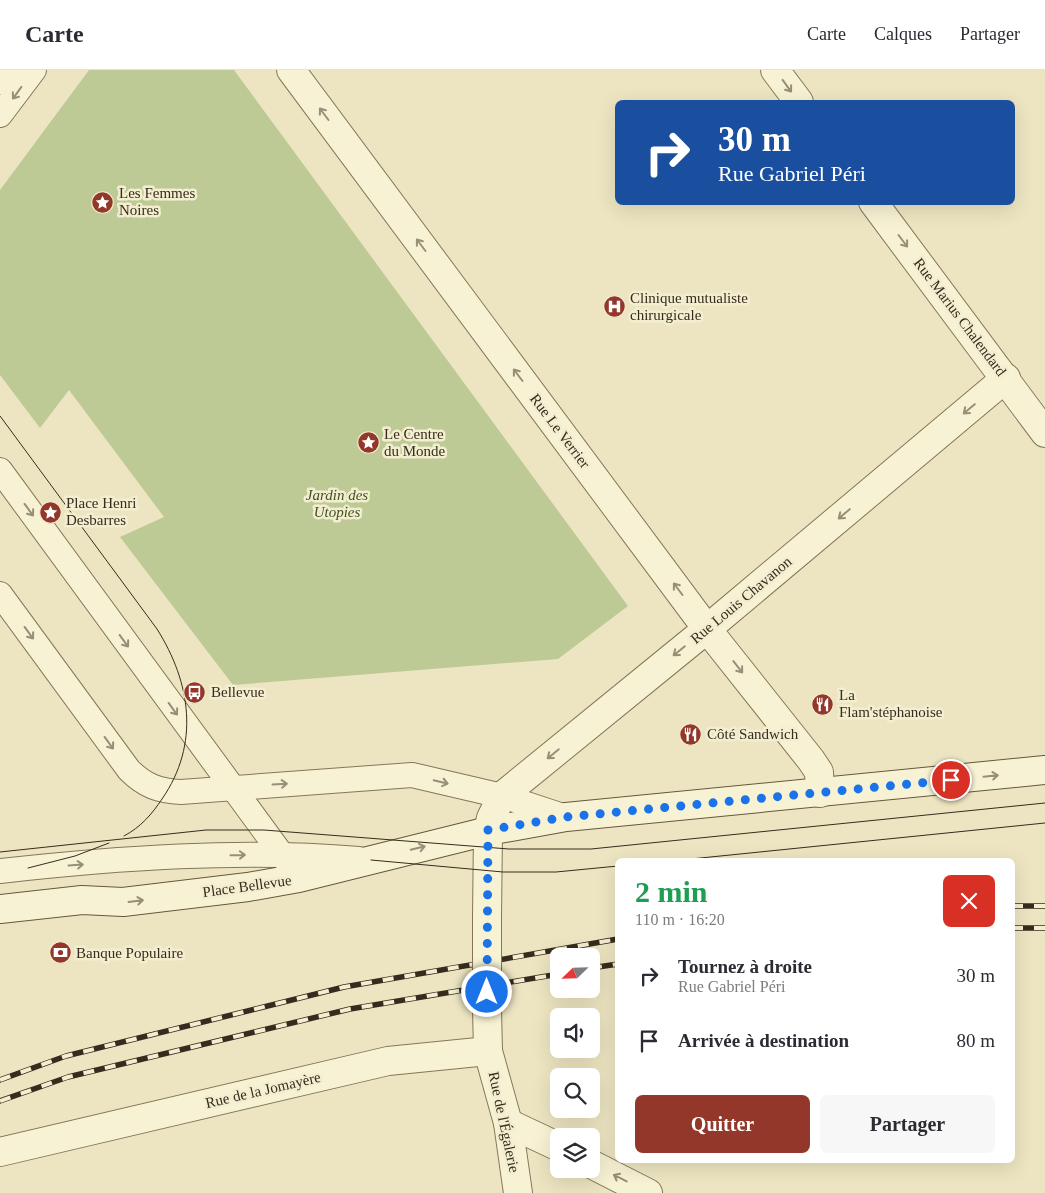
<!DOCTYPE html>
<html lang="fr">
<meta charset="utf-8">
<style>
:root{--surface:#fff;--page:#f7f7f7;--text:#2b2b33;--muted:#7c7c81;--line:#e1e1e2;--accent:#93372b}
body{margin:0;font-family:"Times New Roman",serif;background:var(--page);color:var(--text);height:100vh;display:flex;flex-direction:column;font-size:19px;white-space:nowrap}
*{box-sizing:border-box;margin:0}
p{font-size:16px;color:var(--muted)}
.icon{flex:none;width:28px;height:28px;fill:none;stroke:currentColor;stroke-width:2;stroke-linecap:round;stroke-linejoin:round}
.map{position:relative;flex:1;overflow:hidden}
.sheet{position:absolute;left:615px;top:788px;width:400px;height:305px;display:flex;flex-direction:column;background:var(--surface);border-radius:8px;box-shadow:0 5px 20px #0002}
.sheet>*{flex:none}
.banner{position:absolute;left:615px;top:30px;width:400px;height:105px;border-radius:8px;box-shadow:0 5px 20px #0002;background:#1a4fa0;color:#fff;overflow:hidden}
.needle{width:32px;rotate:247deg}
.fabs{position:absolute;left:550px;top:878px;display:grid;gap:10px}
.fabs a{display:grid;place-items:center;width:50px;height:50px;border-radius:8px;background:var(--surface);box-shadow:0 5px 20px #0002;font-size:25px}
.pin{position:absolute;display:grid;place-items:center;width:42px;height:42px;color:#fff;margin:-21px;border:2px solid #fff;border-radius:50%;box-shadow:0 1px 5px #0007}
.me{position:absolute;width:55px;margin:-28px;rotate:0deg;stroke-linejoin:round;filter:drop-shadow(0 0 4px #0008)}
.turn{display:flex;align-items:center;gap:18px;height:105px;padding:0 20px;font-size:22px}
.turn .icon{width:65px;height:65px;stroke-width:2.5}
.turn b{display:block;font-size:35px;line-height:42px}
.round{display:grid;place-items:center;flex:none;width:52px;height:52px;border-radius:8px;background:var(--page)}
.head{display:flex;align-items:center;justify-content:space-between;height:85px;padding:0 20px}
h1{font-size:30px;font-weight:700;line-height:38px;color:#1e9e55}
.button{display:flex;gap:10px;margin-top:auto;padding:10px 20px}
.button a{flex:1;height:58px;border-radius:8px;background:var(--accent);color:#fff;font-size:20px;font-weight:700;line-height:58px;text-align:center}
.button a+a{background:var(--page);color:var(--text)}
ul{padding:0;list-style:none}
li{display:flex;align-items:center;gap:15px;height:65px;padding:0 20px}
li div{flex:1}
li b{display:block;font-size:19px}
li em{font-style:normal}
header{display:flex;align-items:center;gap:30px;box-sizing:border-box;height:70px;padding:0 25px;background:var(--surface);border-bottom:1px solid var(--line)}
header strong{font-size:24px}
nav{display:flex;gap:28px;margin-inline-start:auto;font-size:18px}
.map>svg:first-child{display:block}
.green{fill:#bdca96}
.lines{fill:none;stroke-linecap:round;stroke-linejoin:round}
.lane-casing{stroke:#867659;stroke-width:26}
.street-casing{stroke:#867659;stroke-width:30}
.secondary-casing{stroke:#67573c;stroke-width:30}
.lane{stroke:#f8f2d4;stroke-width:24}
.street{stroke:#f8f2d4;stroke-width:28}
.secondary{stroke:#f8f2d4;stroke-width:28}
.tram{stroke:#362c1d;stroke-width:1}
.rail-casing{stroke:#362c1d;stroke-width:5.5}
.rail{stroke:#f4eed1;stroke-width:4;stroke-dasharray:11;stroke-linecap:butt}
.street-bridge-casing{stroke:#867659;stroke-width:30;stroke-linecap:butt}
.street-bridge{stroke:#f8f2d4;stroke-width:28}
.oneway{stroke:#978f78}
.route{stroke:#1a73e8;stroke-width:9;stroke-dasharray:0 16.2}
.labels{text-anchor:middle;stroke-width:5;stroke-linejoin:round;paint-order:stroke}
.poi-label{font-size:15px;fill:#362c1d;stroke:#f4eed1;text-anchor:start}
.street-label{font-size:15px;fill:#362c1d;stroke:#f4eed1}
.park-label{font-size:15px;font-style:italic;fill:#405224;stroke:#f4eed1}
</style>
<header>
<strong>Carte</strong>
<nav><a>Carte</a><a>Calques</a><a>Partager</a></nav>
</header>
<div class="map">
<svg width="1045" height="1123" viewBox="0 0 1045 1123">
<rect width="100%" height="100%" fill="#ede5c1"/>
<polygon class="green" points="89,0 234,0 628,536 558,589 233,615 120,467 164,447 69,320 40,358 0,305 0,120"/>
<g class="lines">
<defs>
<g id="lane">
<polyline points="0,12 9,0"/>
<polyline points="0,45 34,0"/>
<polyline points="0,400 299,808"/>
<path d="M 0,524 L 129,700 C 145,716 159,721 181,722 L 412,705 L 502,726 L 566,747"/>
<path d="M 0,801 C 118,788 240,779 359,789"/>
</g>
<g id="street">
<polyline points="291,0 707,559 811,690 819,702 820,723"/>
<polyline points="775,0 799,32"/>
<polyline points="873,132 1045,363"/>
<polyline points="487,847 488,761 491,748 502,726 707,559 1006,308"/>
<polyline points="488,981 508,1053 518,1123"/>
<polyline points="508,1053 559,1077"/>
<polyline points="0,1082 388,991 488,981 487,939"/>
<polyline points="591,1094 648,1123"/>
</g>
<polyline id="secondary" points="0,839 82,830 123,832 248,817 299,808 488,761 566,747 1045,700"/>
</defs>
<use href="#lane" class="lane-casing"/>
<use href="#street" class="street-casing"/>
<use href="#secondary" class="secondary-casing"/>
<use href="#lane" class="lane"/>
<use href="#street" class="street"/>
<use href="#secondary" class="secondary"/>
<g class="tram">
<path d="M 0,346 L 157,559 C 191,613 200,674 162,729 C 152,744 141,757 124,766"/>
<polyline points="0,782 206,760 264,760 509,779 591,779 1045,733"/>
<polyline points="371,790 503,802 556,802 618,796"/>
<polyline points="681,790 1045,753"/>
<polyline points="28,798 75,786 109,773"/>
</g>
<defs>
<g id="rail">
<polyline points="1012,836 1045,836"/>
<polyline points="1012,858 1045,858"/>
<polyline points="591,898 618,894"/>
<polyline points="0,1010 66,986 344,917 618,869"/>
<polyline points="0,1031 68,1007 350,939 559,904"/>
</g>
</defs>
<use href="#rail" class="rail-casing"/>
<use href="#rail" class="rail"/>
<defs>
<polyline id="street-bridge" points="487,847 487,939"/>
</defs>
<use href="#street-bridge" class="street-bridge-casing"/>
<use href="#street-bridge" class="street-bridge"/>
</g>
<defs><path id="oneway-shaft" d="M-6 0H5M1.5-3L5.5 0L1.5 3" fill="none" stroke-width="1.6" stroke-linecap="round" stroke-linejoin="round" transform="scale(1.25)"/></defs>
<g class="oneway">
<use href="#oneway-shaft" transform="translate(787 16) rotate(54)"/>
<use href="#oneway-shaft" transform="translate(17 23) rotate(126)"/>
<use href="#oneway-shaft" transform="translate(324 44) rotate(-127)"/>
<use href="#oneway-shaft" transform="translate(903 171) rotate(53)"/>
<use href="#oneway-shaft" transform="translate(421 175) rotate(-127)"/>
<use href="#oneway-shaft" transform="translate(518 305) rotate(-127)"/>
<use href="#oneway-shaft" transform="translate(969 339) rotate(140)"/>
<use href="#oneway-shaft" transform="translate(29 440) rotate(54)"/>
<use href="#oneway-shaft" transform="translate(844 444) rotate(140)"/>
<use href="#oneway-shaft" transform="translate(678 519) rotate(-127)"/>
<use href="#oneway-shaft" transform="translate(29 563) rotate(54)"/>
<use href="#oneway-shaft" transform="translate(124 571) rotate(54)"/>
<use href="#oneway-shaft" transform="translate(679 581) rotate(141)"/>
<use href="#oneway-shaft" transform="translate(738 597) rotate(52)"/>
<use href="#oneway-shaft" transform="translate(173 639) rotate(54)"/>
<use href="#oneway-shaft" transform="translate(109 673) rotate(54)"/>
<use href="#oneway-shaft" transform="translate(553 684) rotate(141)"/>
<use href="#oneway-shaft" transform="translate(991 706) rotate(-6)"/>
<use href="#oneway-shaft" transform="translate(441 712) rotate(13)"/>
<use href="#oneway-shaft" transform="translate(280 714) rotate(-3)"/>
<use href="#oneway-shaft" transform="translate(418 778) rotate(-14)"/>
<use href="#oneway-shaft" transform="translate(238 785) rotate(-1)"/>
<use href="#oneway-shaft" transform="translate(76 795) rotate(-4)"/>
<use href="#oneway-shaft" transform="translate(136 831) rotate(-7)"/>
<use href="#oneway-shaft" transform="translate(620 1108) rotate(-153)"/>
</g>
<g class="lines">
<polyline class="route" points="487,922 488,760 566,747 951,710"/>
</g>
<defs>
<symbol id="sight-disc" viewBox="-11 -11 22 22"><circle r="9.5" fill="#93372b" stroke="#f4eed1"/><path d="M0-6L1.8-2.2L6-1.7L2.9 1.2L3.7 5.4L0 3.3L-3.7 5.4L-2.9 1.2L-6-1.7L-1.8-2.2Z" fill="#fff"/></symbol>
<symbol id="hospital-disc" viewBox="-11 -11 22 22"><circle r="9.5" fill="#93372b" stroke="#f4eed1"/><path d="M-5-5h3v3.5h4V-5h3V5h-3V1.5h-4V5h-3Z" fill="#fff"/></symbol>
<symbol id="bus-disc" viewBox="-11 -11 22 22"><circle r="9.5" fill="#93372b" stroke="#f4eed1"/><path d="M-5-6H5V4H4V6H2V4H-2V6H-4V4H-5ZM-3.5-4V0h7V-4ZM-3.5 1.2v1.5H-2V1.2ZM2 1.2v1.5H3.5V1.2Z" fill="#fff"/></symbol>
<symbol id="restaurant-disc" viewBox="-11 -11 22 22"><circle r="9.5" fill="#93372b" stroke="#f4eed1"/><path d="M-5-6h1v4h1v-4h1v4h1v-4h1v5L-1.5 .5V6h-2V.5L-5-1ZM5-6V6H3V1.5H1.5Q1.5-4 5-6Z" fill="#fff"/></symbol>
<symbol id="bank-disc" viewBox="-11 -11 22 22"><circle r="9.5" fill="#93372b" stroke="#f4eed1"/><path d="M-6-4H6V4H-6ZM0-2.3a2.3 2.3 0 1 0 0 4.6a2.3 2.3 0 1 0 0-4.6Z" fill="#fff"/></symbol>
</defs>
<g fill-rule="evenodd">
<use href="#sight-disc" x="90" y="120" width="25" height="25"/>
<use href="#hospital-disc" x="602" y="224" width="25" height="25"/>
<use href="#sight-disc" x="356" y="360" width="25" height="25"/>
<use href="#sight-disc" x="38" y="430" width="25" height="25"/>
<use href="#bus-disc" x="182" y="610" width="25" height="25"/>
<use href="#restaurant-disc" x="810" y="622" width="25" height="25"/>
<use href="#restaurant-disc" x="678" y="652" width="25" height="25"/>
<use href="#bank-disc" x="48" y="870" width="25" height="25"/>
</g>
<g class="labels">
<g class="poi-label">
<text x="119" y="128">Les Femmes<tspan x="119" dy="17">Noires</tspan></text>
<text x="630" y="233">Clinique mutualiste<tspan x="630" dy="17">chirurgicale</tspan></text>
<text x="384" y="369">Le Centre<tspan x="384" dy="17">du Monde</tspan></text>
<text x="66" y="438">Place Henri<tspan x="66" dy="17">Desbarres</tspan></text>
<text x="211" y="627">Bellevue</text>
<text x="839" y="630">La<tspan x="839" dy="17">Flam'stéphanoise</tspan></text>
<text x="707" y="669">Côté Sandwich</text>
<text x="76" y="888">Banque Populaire</text>
</g>
<g class="street-label">
<text transform="translate(960 247) rotate(53)" y="5">Rue Marius Chalendard</text>
<text transform="translate(560 361) rotate(53)" y="5">Rue Le Verrier</text>
<text transform="translate(741 530) rotate(-40)" y="5">Rue Louis Chavanon</text>
<text transform="translate(247 816) rotate(-8)" y="5">Place Bellevue</text>
<text transform="translate(263 1020) rotate(-13)" y="5">Rue de la Jomayère</text>
<text transform="translate(504 1052) rotate(78)" y="5">Rue de l'Égalerie</text>
</g>
<g class="park-label">
<text x="337" y="430">Jardin des<tspan x="337" dy="17">Utopies</tspan></text>
</g>
</g>
</svg>
<div class="fabs">
<a><svg class="needle" viewBox="-14 -14 28 28"><path d="M0-13l5 13h-10z" fill="#e53935"/><path d="M0 13l5-13h-10z" fill="#7c7c81"/></svg></a>
<a><svg class="icon" aria-label="sound" viewBox="0 0 24 24"><path d="M4 9h4l5-4v14l-5-4H4zM17 9q2 3 0 6"/></svg></a>
<a><svg class="icon" aria-label="search" viewBox="0 0 24 24"><circle cx="10" cy="10" r="6"/><path d="M15 15l6 6"/></svg></a>
<a><svg class="icon" aria-label="layers" viewBox="0 0 24 24"><path d="M12 4l9 5-9 5-9-5zM3 14l9 5 9-5"/></svg></a>
</div>
<div class="pin" style="left:951px;top:710px;background:#d93025"><svg class="icon" aria-label="arrive" viewBox="0 0 24 24"><path d="M6 21V4h12l-3 4 3 4H6"/></svg></div>
<svg class="me" style="left:487px;top:922px" viewBox="-20 -20 40 40"><circle r="17" fill="#1a73e8" stroke="#fff" stroke-width="3"/><path d="M0-11L8 9 0 5-8 9z" fill="#fff"/></svg>
<div class="banner">
<div class="turn"><svg class="icon" aria-label="right" viewBox="0 0 24 24"><path d="M7 20v-9h11M14 6l5 5-5 5"/></svg><div><b>30 m</b>Rue Gabriel Péri</div></div>
</div>
<section class="sheet">
<div class="head"><div><h1>2 min</h1><p>110 m · 16:20</p></div><a class="round" style="background:#d93025;color:#fff"><svg class="icon" aria-label="close" viewBox="0 0 24 24"><path d="M6 6l12 12M18 6L6 18"/></svg></a></div>
<ul>
<li><svg class="icon" aria-label="right" viewBox="0 0 24 24"><path d="M7 20v-9h11M14 6l5 5-5 5"/></svg><div><b>Tournez à droite</b><p>Rue Gabriel Péri</p></div><em>30 m</em></li>
<li><svg class="icon" aria-label="arrive" viewBox="0 0 24 24"><path d="M6 21V4h12l-3 4 3 4H6"/></svg><div><b>Arrivée à destination</b></div><em>80 m</em></li>
</ul>
<div class="button"><a>Quitter</a><a>Partager</a></div>
</section>
</div>
